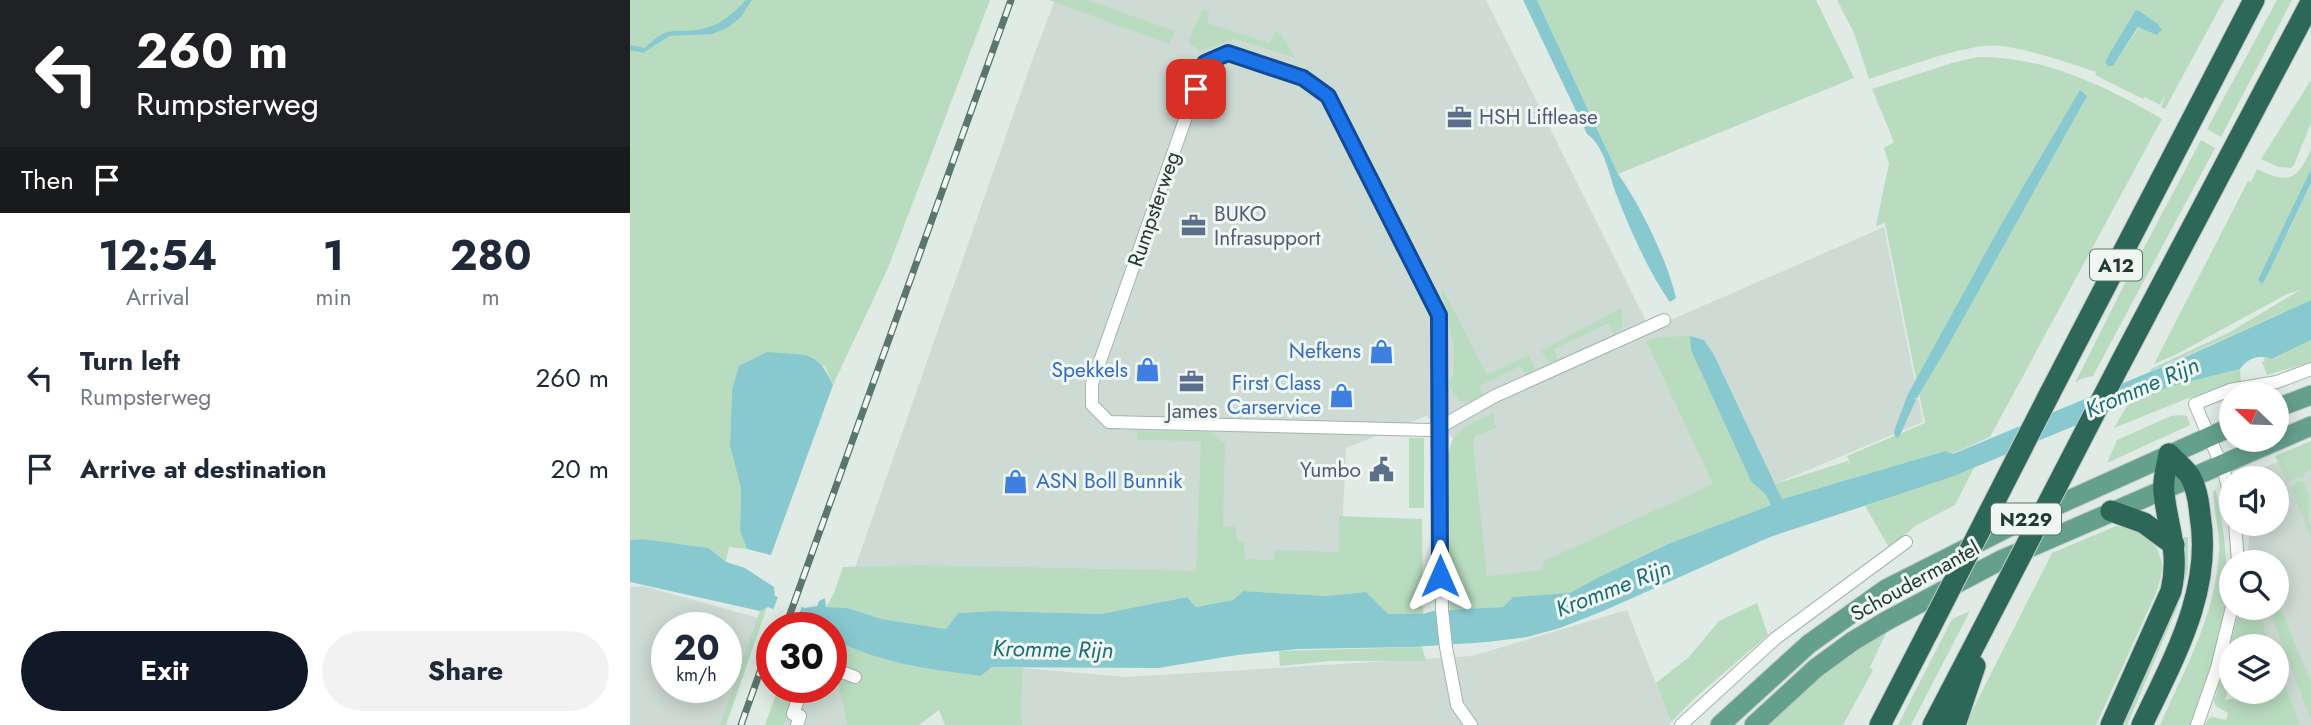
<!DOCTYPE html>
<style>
:root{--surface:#fff;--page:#f2f2f3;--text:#1f2937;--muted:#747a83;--accent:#111827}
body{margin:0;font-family:Jost,sans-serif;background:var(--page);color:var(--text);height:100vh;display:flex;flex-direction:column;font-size:26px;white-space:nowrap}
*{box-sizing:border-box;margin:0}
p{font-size:23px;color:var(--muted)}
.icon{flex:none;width:38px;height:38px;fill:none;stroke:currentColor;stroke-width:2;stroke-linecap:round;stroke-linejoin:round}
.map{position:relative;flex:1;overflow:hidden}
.details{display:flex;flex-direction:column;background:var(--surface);width:630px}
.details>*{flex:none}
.hud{background:#202124;color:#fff;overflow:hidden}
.needle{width:46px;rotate:293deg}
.buttons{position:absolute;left:1589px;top:382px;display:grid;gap:14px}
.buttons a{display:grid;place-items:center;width:70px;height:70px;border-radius:50%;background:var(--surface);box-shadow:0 4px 18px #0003;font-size:35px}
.speed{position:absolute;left:21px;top:612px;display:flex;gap:14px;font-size:35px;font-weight:700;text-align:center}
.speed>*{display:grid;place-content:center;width:91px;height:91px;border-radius:50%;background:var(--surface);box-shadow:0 4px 18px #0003;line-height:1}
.speed small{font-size:18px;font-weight:400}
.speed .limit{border:10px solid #d22;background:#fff;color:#111}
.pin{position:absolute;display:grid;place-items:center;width:60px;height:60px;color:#fff;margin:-30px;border-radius:14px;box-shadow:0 4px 10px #0006}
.me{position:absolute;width:77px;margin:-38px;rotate:0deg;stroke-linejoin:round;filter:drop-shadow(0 0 5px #0008)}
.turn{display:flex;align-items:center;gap:24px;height:147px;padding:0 21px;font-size:32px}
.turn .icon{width:91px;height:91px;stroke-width:2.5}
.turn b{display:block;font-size:49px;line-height:60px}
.then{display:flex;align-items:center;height:66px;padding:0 21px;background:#0003;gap:14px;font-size:26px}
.eta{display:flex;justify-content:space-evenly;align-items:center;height:119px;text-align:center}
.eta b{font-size:42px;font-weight:700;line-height:49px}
.cta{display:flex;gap:14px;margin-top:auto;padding:14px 21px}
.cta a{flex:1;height:80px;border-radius:42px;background:var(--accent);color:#fff;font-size:28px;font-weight:700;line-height:80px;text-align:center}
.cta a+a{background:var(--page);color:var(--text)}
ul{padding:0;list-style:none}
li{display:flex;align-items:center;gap:21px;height:91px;padding:0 21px}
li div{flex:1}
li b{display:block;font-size:26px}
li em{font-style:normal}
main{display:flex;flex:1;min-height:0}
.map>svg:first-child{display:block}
.built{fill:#cedbd4;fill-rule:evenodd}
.green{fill:#b9dcc0;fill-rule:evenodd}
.water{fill:#88c9d0}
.pier{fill:#e0ebe5}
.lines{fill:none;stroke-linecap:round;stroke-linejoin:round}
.minor-casing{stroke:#a3b3ac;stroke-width:14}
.primary-casing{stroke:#c1c8c6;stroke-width:21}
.motorway-casing{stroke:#c1c8c6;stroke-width:23}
.minor{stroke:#fff;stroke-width:12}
.primary{stroke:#65a08d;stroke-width:19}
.motorway{stroke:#2d6757;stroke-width:21}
.rail-casing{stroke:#5b776d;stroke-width:7}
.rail{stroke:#f0f7f3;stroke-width:4.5;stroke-dasharray:13;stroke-linecap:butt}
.motorway-bridge-casing{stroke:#c1c8c6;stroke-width:23;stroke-linecap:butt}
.motorway-bridge{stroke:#2d6757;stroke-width:21}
.route-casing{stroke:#114b97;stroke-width:18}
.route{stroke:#1a73e8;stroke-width:12}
.labels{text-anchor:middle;stroke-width:6;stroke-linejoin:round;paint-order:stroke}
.shield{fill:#f0f7f3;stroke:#5f736c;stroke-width:2}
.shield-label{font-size:19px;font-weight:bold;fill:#213b32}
.service-label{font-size:21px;fill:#4e5e75;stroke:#f0f7f3;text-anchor:start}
.street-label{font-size:21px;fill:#213b32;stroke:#f0f7f3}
.shop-label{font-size:21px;fill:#366cbe;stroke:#f0f7f3;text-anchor:end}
.water-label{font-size:23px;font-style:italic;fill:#1c6d76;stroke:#f0f7f3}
</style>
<main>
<section class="details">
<div class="hud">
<div class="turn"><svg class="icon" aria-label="left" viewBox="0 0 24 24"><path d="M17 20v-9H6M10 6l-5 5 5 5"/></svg><div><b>260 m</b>Rumpsterweg</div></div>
<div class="then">Then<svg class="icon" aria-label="arrive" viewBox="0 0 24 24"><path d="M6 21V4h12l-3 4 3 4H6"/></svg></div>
</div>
<div class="eta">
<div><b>12:54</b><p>Arrival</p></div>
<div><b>1</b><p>min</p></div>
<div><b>280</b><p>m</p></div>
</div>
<ul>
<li><svg class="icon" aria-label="left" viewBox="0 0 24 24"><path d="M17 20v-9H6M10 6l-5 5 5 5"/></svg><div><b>Turn left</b><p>Rumpsterweg</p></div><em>260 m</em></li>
<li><svg class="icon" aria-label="arrive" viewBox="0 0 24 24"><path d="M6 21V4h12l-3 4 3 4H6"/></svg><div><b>Arrive at destination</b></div><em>20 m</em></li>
</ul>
<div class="cta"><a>Exit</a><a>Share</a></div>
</section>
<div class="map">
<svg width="1681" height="725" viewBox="0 0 1681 725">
<rect width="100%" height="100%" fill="#e0ebe5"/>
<g class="built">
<polygon points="425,0 856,0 1020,329 1254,227 1293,422 919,579 840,585 831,445 796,416 716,448 711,559 583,573 221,579 403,58"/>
<polygon points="1681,448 1681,725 1670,725 1647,663 1647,646 1640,646 1628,607 1647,607 1647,562 1617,562 1619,539 1615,523 1647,523 1647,478 1609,478"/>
<path d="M 13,586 L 129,618 L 91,725 L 0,725 L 0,587 ZM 37,628 L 96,628 L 96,688 L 37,688 Z"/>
<polygon points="997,610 1041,722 1038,725 393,725 391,714 393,668 497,677 842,656"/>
<polygon points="201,650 217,725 154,725 167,688 201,688"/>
</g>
<g class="green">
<polygon points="0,0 360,0 258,268 203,385 195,366 102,390 100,446 111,489 110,531 117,549 99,547 96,562 79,548 13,539 0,540"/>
<polygon points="419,0 457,0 545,31 539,44"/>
<polygon points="907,0 1186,0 1224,78 988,174"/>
<path d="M 1207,0 L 1594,0 L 1535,109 L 1531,107 L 1537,92 L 1530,105 L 1515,97 L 1513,99 L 1465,75 L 1466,72 C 1435,62 1404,50 1371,46 C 1340,42 1271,69 1239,79 L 1224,33 ZM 1508,10 L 1528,24 L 1532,30 L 1529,34 L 1509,27 L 1483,66 L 1475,62 L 1505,11 Z"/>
<polygon points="1647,0 1662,0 1591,137 1577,129"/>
<polygon points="572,10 580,11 577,23 640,43 645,31 652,35 665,58 605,39 570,51 558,43"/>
<path d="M 1348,57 C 1414,56 1477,87 1532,119 L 1360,437 L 1322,454 L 1315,451 L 1152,499 L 1145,484 L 1218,461 L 1222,468 L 1217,456 L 1295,423 L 1255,223 L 1246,226 L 1259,163 L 1254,148 L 1264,142 L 1242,89 L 1322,63 Z"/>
<polygon points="1681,80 1681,123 1664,165 1661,168 1648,167 1631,159"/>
<polygon points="1571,140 1585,148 1463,376 1451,379 1445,383 1493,287"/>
<path d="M 1681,149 L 1681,169 L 1663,207 L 1657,235 L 1681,183 L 1681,300 L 1520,372 L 1521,369 L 1600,332 L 1670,290 L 1657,294 L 1547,354 L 1524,364 L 1618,181 L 1621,182 L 1627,169 C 1659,184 1667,181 1681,149 Z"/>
<polygon points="810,284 857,375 898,355 904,365 902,371 896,375 890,366 850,386 853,396 843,402 830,401 822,392 819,382 823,375 824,347"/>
<polygon points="991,308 993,327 984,334 979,323 924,349 928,360 920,363 911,351"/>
<path d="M 1060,336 L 1061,350 L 1121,480 L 1136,495 L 1141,505 L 1038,544 L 967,578 L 940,594 L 883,597 L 873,607 L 820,611 C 818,578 806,457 826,435 C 835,424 851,419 863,413 L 866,428 L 845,436 L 843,443 L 857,576 L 912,570 L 914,561 L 1083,484 L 1016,341 L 1029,337 Z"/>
<polygon points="1681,340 1681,362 1637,375 1632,362 1635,361 1633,356 1643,359"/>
<polygon points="1610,369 1611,383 1556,399 1484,428 1498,404 1538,387"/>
<polygon points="1550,415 1557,416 1560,425 1477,463 1487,440 1541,416"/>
<polygon points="507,431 581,432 595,444 593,526 600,527 605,524 608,541 614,541 615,559 644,560 645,550 709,552 709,516 792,519 793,614 757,614 736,592 696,596 613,591 603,600 566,607 557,597 470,614 364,611 328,613 316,629 252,619 218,608 196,607 204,593 213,567 289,565 566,571 571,441 507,440"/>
<rect x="779" y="438" width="15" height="70"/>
<polygon points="1681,441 1681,470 1674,474 1673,478 1669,477 1658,482 1645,456"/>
<polygon points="1345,466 1325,505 1285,526 1260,549 1235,506 1319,478"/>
<path d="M 1667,481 L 1673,481 C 1681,494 1681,506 1677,520 L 1681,525 L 1681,538 L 1661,487 Z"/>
<path d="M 1586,490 L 1594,536 L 1597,576 L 1595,611 L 1580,670 L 1560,725 L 1530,725 C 1555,669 1586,614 1589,551 C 1590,532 1584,512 1583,492 Z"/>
<path d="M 1486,526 C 1506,526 1527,539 1531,560 C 1534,571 1529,583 1526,593 L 1466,725 L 1335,725 L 1422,553 Z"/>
<polygon points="1550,537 1558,537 1558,570 1547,608 1497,725 1486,725"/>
<polygon points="1127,603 1138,635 1068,695 1041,722 1026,683 1059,657 1089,621"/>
<polygon points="137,607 96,725 90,725 130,611"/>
<polygon points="1610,607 1628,607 1640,646 1628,646 1617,642 1615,646 1601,646 1601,683 1595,700 1607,698 1610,691 1647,691 1647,663 1670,725 1575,725 1578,719 1582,717 1596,720 1598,713 1586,706 1584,702"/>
<polygon points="1638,607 1652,612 1681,682 1681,720"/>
<polygon points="1340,611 1281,725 1268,725 1322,619"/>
<path d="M 1256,633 L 1240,667 L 1243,670 L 1213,725 L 1138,725 C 1175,691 1211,655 1256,633 Z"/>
<path d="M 201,638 C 251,664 297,669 351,676 L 362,667 L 393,668 L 391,714 L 393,725 L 315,725 L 309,710 L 289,725 L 217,725 L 201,650 Z"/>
<polygon points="792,647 796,661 701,661 650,666 649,651"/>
<polygon points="148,688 167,688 154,725 135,725"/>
</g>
<g class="water">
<path d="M 116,0 L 122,0 L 110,18 L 97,28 L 82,34 L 39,36 L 13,53 L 0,50 L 0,45 L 15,48 C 41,21 47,36 76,28 C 92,24 104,12 116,0 Z"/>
<path d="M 893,0 L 907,0 L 988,174 C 1010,204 1038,262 1046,298 L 1040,302 C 1019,273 1000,229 987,196 C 979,176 975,146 957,134 Z"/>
<polygon points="1508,10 1528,24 1532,30 1527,35 1508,27 1483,66 1478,66 1475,62 1477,58 1505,11"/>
<polygon points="1450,90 1457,96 1319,344 1287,398 1284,398 1286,400 1271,433 1268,438 1265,437 1264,431 1278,394 1372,223"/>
<polygon points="1681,169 1681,183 1634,282 1631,283 1628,280"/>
<path d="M 1681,300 L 1681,340 L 1642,359 C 1630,354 1618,358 1610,369 L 1538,387 L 1319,478 L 1140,537 L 973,611 L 930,628 L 897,637 L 857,642 L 783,647 L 668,649 L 607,655 L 528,668 L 362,667 L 351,676 C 297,669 251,664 201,638 L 201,628 L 181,628 L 173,621 L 138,607 L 130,611 L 0,582 L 0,540 L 13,539 L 79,548 L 96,562 L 115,568 L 144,587 L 145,596 L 175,608 L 187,606 L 189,601 L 195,598 L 196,607 L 218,608 L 252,619 L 316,629 L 328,613 L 364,611 L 470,614 L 557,597 L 566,607 L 603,600 L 613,591 L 696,596 L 736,592 L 758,614 L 793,614 L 803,611 L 873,607 L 883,597 L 940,593 L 967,578 L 1038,544 L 1141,505 L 1136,495 L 1121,481 L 1061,350 L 1060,336 L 1074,340 L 1084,355 L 1152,499 L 1315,451 L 1323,454 L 1551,359 Z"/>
<path d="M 137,352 C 173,356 187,348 203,385 L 141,555 L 117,549 L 110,531 L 111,489 L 100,446 L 102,390 L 109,366 Z"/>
</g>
<polygon class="pier" points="149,594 173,603 166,622 142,613"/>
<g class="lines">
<defs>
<g id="minor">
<polygon points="598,53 673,78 698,96 809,315 810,427 799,430 479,422 462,405 462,384 575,63"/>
<polyline points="1601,501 1594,471 1565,404 1600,390 1647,382 1681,369"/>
<polyline points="1605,523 1608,562"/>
<polyline points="201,668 225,677"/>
<polyline points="167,725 170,716 163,714 172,688"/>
<polyline points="841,725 827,705 816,647 812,610 810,427 865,396 1034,320"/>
<polyline points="1051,725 1146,638 1276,542"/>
<polyline points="1567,725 1587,668 1602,607"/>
</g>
<g id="primary">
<polyline points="1647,408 1681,395"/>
<polyline points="1090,725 1179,644 1256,589 1379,527 1601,427"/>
<polyline points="1124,725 1186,668 1223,641 1258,620 1371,560 1681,426"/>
</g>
<g id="motorway">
<polyline points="1490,364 1681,2"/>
<polyline points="1420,393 1624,0"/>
<polyline points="1481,511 1514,523 1544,545"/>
<polyline points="1250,725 1299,630"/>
<polyline points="1303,725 1369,598"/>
<polyline points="1325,725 1345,666"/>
<path d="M 1481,725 L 1541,591 C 1550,551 1538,531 1534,493 C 1532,481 1537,466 1539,454"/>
<path d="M 1512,725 C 1543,659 1583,591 1570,515 C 1569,504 1567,489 1561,478 C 1557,470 1546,462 1539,454"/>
</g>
</defs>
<use href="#minor" class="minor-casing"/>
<use href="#primary" class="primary-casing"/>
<use href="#motorway" class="motorway-casing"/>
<use href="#minor" class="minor"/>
<use href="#primary" class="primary"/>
<use href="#motorway" class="motorway"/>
<defs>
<g id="rail">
<polyline points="155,628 381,0"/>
<polyline points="111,725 142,638"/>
</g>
</defs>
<use href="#rail" class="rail-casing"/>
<use href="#rail" class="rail"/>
<defs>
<g id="motorway-bridge">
<polyline points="1369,598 1490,364"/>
<polyline points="1299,630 1420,393"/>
</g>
</defs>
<use href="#motorway-bridge" class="motorway-bridge-casing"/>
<use href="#motorway-bridge" class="motorway-bridge"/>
</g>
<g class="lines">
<defs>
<polyline id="route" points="566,89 575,63 598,53 673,78 698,96 809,315 810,576"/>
</defs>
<use href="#route" class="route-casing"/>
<use href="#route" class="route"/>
</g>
<defs>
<symbol id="office-bare" viewBox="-9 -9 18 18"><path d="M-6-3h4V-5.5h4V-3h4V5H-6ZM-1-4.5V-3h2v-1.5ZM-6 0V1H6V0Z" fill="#5c6f8a" stroke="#f0f7f3" stroke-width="2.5" paint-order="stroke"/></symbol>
<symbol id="shop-bare" viewBox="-9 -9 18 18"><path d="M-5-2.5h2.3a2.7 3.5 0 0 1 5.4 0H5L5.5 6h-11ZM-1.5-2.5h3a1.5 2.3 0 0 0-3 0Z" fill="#3f7fe0" stroke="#f0f7f3" stroke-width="2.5" paint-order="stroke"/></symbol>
<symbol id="civic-bare" viewBox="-9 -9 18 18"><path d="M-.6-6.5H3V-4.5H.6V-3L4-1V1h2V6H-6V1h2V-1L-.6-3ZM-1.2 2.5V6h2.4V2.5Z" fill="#5c6f8a" stroke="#f0f7f3" stroke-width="2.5" paint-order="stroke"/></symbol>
</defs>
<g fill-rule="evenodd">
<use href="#office-bare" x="812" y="100" width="35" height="35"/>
<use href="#office-bare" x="546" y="208" width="35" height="35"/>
<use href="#shop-bare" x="734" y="334" width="35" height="35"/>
<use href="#shop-bare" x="500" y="352" width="35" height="35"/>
<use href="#office-bare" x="544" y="364" width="35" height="35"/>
<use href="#shop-bare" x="694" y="378" width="35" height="35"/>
<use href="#civic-bare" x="734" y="452" width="35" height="35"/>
<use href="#shop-bare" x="368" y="464" width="35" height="35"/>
</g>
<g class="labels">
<g class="shield">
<rect x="1460" y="249.5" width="52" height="31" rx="5"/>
<rect x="1361" y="503.5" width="70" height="31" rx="5"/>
</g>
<g class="shield-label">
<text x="1486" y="272">A12</text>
<text x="1396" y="526">N229</text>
</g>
<g class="service-label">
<text x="849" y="124">HSH Liftlease</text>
<text x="584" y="221">BUKO<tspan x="584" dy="24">Infrasupport</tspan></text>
<text x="562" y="418" text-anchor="middle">James</text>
<text x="731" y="477" text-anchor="end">Yumbo</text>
</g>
<g class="street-label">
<text transform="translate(524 209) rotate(-71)" y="7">Rumpsterweg</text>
<text transform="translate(1285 581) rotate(-29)" y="7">Schoudermantel</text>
</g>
<g class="shop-label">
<text x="731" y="358">Nefkens</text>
<text x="498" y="377">Spekkels</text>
<text x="691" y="390">First Class<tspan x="691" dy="24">Carservice</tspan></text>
<text x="406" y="488" text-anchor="start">ASN Boll Bunnik</text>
</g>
<g class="water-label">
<text transform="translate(1512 387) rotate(-23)" y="8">Kromme Rijn</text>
<text transform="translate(983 588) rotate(-21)" y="8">Kromme Rijn</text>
<text transform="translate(423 649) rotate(1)" y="8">Kromme Rijn</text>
</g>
</g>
</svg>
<div class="buttons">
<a><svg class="needle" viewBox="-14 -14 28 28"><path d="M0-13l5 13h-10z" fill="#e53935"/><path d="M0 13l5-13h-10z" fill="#747a83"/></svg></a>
<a><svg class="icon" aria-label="sound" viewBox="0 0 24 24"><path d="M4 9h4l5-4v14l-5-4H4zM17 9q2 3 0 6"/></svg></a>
<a><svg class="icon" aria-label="search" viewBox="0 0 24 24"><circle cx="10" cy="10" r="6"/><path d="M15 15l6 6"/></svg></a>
<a><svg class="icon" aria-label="layers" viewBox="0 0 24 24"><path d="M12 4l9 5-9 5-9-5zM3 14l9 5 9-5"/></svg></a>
</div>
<div class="speed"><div>20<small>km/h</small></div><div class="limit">30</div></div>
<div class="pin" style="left:566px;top:89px;background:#d93025"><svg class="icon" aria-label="arrive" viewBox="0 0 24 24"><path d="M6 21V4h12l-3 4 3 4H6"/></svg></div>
<svg class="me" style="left:810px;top:576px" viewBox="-20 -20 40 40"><path d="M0-17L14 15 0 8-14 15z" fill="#1a73e8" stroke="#fff" stroke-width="4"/></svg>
</div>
</main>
